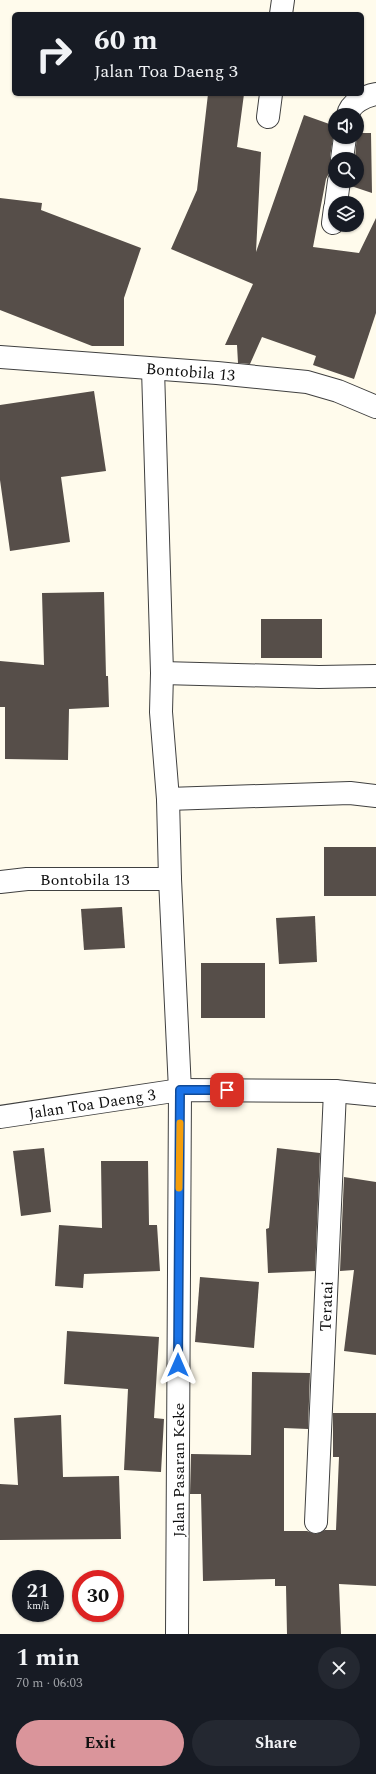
<!DOCTYPE html>
<meta charset="utf-8">
<style>
:root{--surface:#171b24;--page:#242831;--text:#f1f3f6;--muted:#9ea1a6;--accent:#da959b}
body{margin:0;font-family:Spectral,serif;background:var(--page);color:var(--text);height:100vh;display:flex;flex-direction:column;font-size:15px;white-space:nowrap}
*{box-sizing:border-box;margin:0}
p{font-size:13px;color:var(--muted)}
.icon{flex:none;width:22px;height:22px;fill:none;stroke:currentColor;stroke-width:2;stroke-linecap:round;stroke-linejoin:round}
.map{position:relative;height:1634px;overflow:hidden}
.details{display:flex;flex-direction:column;background:var(--surface);flex:1}
.details>*{flex:none}
.hud{position:absolute;left:12px;top:12px;width:352px;height:84px;border-radius:6px;box-shadow:0 1px 3px #0004;background:#171b24;color:var(--text);overflow:hidden}
.fabs{position:absolute;left:328px;top:108px;display:grid;gap:8px}
.fabs a{display:grid;place-items:center;width:36px;height:36px;border-radius:50%;background:var(--surface);box-shadow:0 1px 3px #0004;font-size:20px}
.speed{position:absolute;left:12px;top:1570px;display:flex;gap:8px;font-size:20px;font-weight:700;text-align:center}
.speed>*{display:grid;place-content:center;width:52px;height:52px;border-radius:50%;background:var(--surface);box-shadow:0 1px 3px #0004;line-height:1}
.speed small{font-size:10px;font-weight:400}
.speed .limit{border:6px solid #d22;background:#fff;color:#111}
.pin{position:absolute;display:grid;place-items:center;width:34px;height:34px;color:#fff;margin:-17px;border-radius:8px;box-shadow:0 2px 6px #0006}
.me{position:absolute;width:44px;margin:-22px;rotate:0deg;stroke-linejoin:round;filter:drop-shadow(0 0 3px #0008)}
.turn{display:flex;align-items:center;gap:14px;height:84px;padding:0 16px;font-size:18px}
.turn .icon{width:52px;height:52px;stroke-width:2.5}
.turn b{display:block;font-size:28px;line-height:34px}
.round{display:grid;place-items:center;flex:none;width:42px;height:42px;border-radius:21px;background:var(--page)}
.head{display:flex;align-items:center;justify-content:space-between;height:68px;padding:0 16px}
h1{font-size:24px;font-weight:700;line-height:30px}
.button{display:flex;gap:8px;margin-top:auto;padding:8px 16px}
.button a{flex:1;height:46px;border-radius:24px;background:var(--accent);color:#111;font-size:16px;font-weight:700;line-height:46px;text-align:center}
.button a+a{background:var(--page);color:var(--text)}
.map>svg:first-child{display:block}
.building{fill:#564e49}
.lines{fill:none;stroke-linecap:round;stroke-linejoin:round}
.minor-casing{stroke:#404040;stroke-width:24}
.minor{stroke:#fff;stroke-width:22}
.route-casing{stroke:#114b97;stroke-width:10}
.route{stroke:#1a73e8;stroke-width:7}
.slow{stroke:#f59e0b;stroke-width:7}
.labels{text-anchor:middle;stroke-width:4;stroke-linejoin:round;paint-order:stroke}
.street-label{font-size:16px;fill:#0d0d0d;stroke:#fff}
</style>
<div class="map">
<svg width="376" height="1634" viewBox="0 0 376 1634">
<rect width="100%" height="100%" fill="#fffbec"/>
<g class="building">
<polygon points="208,94 244,94 237,147 261,152 256,252 304,115 335,126 330,157 331,164 335,169 329,173 326,179 313,247 359,253 376,218 376,313 354,379 313,365 316,356 262,337 250,364 238,363 237,345 225,345 253,284 171,249 197,190"/>
<polygon points="357,133 371,133 372,193 351,186 351,181 357,181 357,159 355,159"/>
<polygon points="0,198 42,203 41,210 141,248 124,298 124,346 92,346 0,310"/>
<polygon points="94,391 106,471 61,477 70,542 10,551 0,480 0,405"/>
<polygon points="104,592 106,676 108,676 109,707 69,709 68,760 5,759 5,707 0,707 0,661 44,665 42,593"/>
<rect x="261" y="619" width="61" height="39"/>
<rect x="324" y="847" width="52" height="49"/>
<polygon points="122,907 125,948 84,950 81,909"/>
<polygon points="315,916 317,962 279,964 276,918"/>
<rect x="201" y="963" width="64" height="55"/>
<polygon points="44,1148 51,1212 21,1216 13,1151"/>
<polygon points="277,1148 320,1153 315,1271 268,1273 266,1229 269,1228"/>
<polygon points="101,1161 148,1161 149,1225 157,1225 160,1271 84,1274 83,1288 55,1286 59,1225 102,1228"/>
<polygon points="344,1177 376,1182 376,1355 344,1351 354,1270 340,1271"/>
<polygon points="200,1277 259,1282 254,1348 195,1342"/>
<polygon points="67,1331 159,1337 154,1418 164,1419 161,1472 124,1470 128,1389 64,1384"/>
<polygon points="252,1372 310,1373 308,1429 284,1428 284,1531 307,1531 316,1534 325,1530 336,1530 339,1457 333,1457 333,1413 376,1413 376,1586 339,1584 341,1634 287,1634 286,1586 275,1586 275,1579 203,1581 201,1494 190,1494 191,1454 251,1455"/>
<polygon points="61,1415 63,1477 119,1476 121,1539 0,1540 0,1484 18,1485 14,1418"/>
</g>
<g class="lines">
<defs>
<g id="minor">
<polyline points="281,14 283,0"/>
<path d="M 348,115 C 350,103 365,96 376,94"/>
<polyline points="268,117 271,94"/>
<polyline points="342,159 345,137"/>
<polyline points="336,203 339,181"/>
<polyline points="333,223 335,208"/>
<path id="s1" d="M 0,357 L 217,373 L 307,382 L 338,391 L 376,407"/>
<polyline points="153,369 162,673 161,712 168,799 170,879 180,1090 177,1634"/>
<polyline points="162,673 319,677 376,676"/>
<polyline points="168,799 350,793 376,796"/>
<path id="s2" d="M 0,882 L 27,879 L 170,879"/>
<path id="s3" d="M 0,1117 L 180,1090 L 335,1091 L 376,1095"/>
<path id="s4" d="M 316,1522 L 335,1091"/>
</g>
</defs>
<use href="#minor" class="minor-casing"/>
<use href="#minor" class="minor"/>
</g>
<g class="lines">
<defs>
<polyline id="route" points="178,1365 180,1090 227,1090"/>
</defs>
<use href="#route" class="route-casing"/>
<use href="#route" class="route"/>
<polyline class="slow" points="179,1188 180,1123"/>
</g>
<g class="labels">
<g class="street-label">
<text dy="6" stroke="none"><textPath href="#s1" startOffset="191">Bontobila 13</textPath></text>
<text dy="6" stroke="none"><textPath href="#s2" startOffset="85">Bontobila 13</textPath></text>
<text dy="6" stroke="none"><textPath href="#s3" startOffset="93">Jalan Toa Daeng 3</textPath></text>
<text dy="6" stroke="none"><textPath href="#s4" startOffset="216">Teratai</textPath></text>
<text transform="translate(178 1470) rotate(-90)" y="6">Jalan Pasaran Keke</text>
</g>
</g>
</svg>
<div class="fabs">
<a><svg class="icon" aria-label="sound" viewBox="0 0 24 24"><path d="M4 9h4l5-4v14l-5-4H4zM17 9q2 3 0 6"/></svg></a>
<a><svg class="icon" aria-label="search" viewBox="0 0 24 24"><circle cx="10" cy="10" r="6"/><path d="M15 15l6 6"/></svg></a>
<a><svg class="icon" aria-label="layers" viewBox="0 0 24 24"><path d="M12 4l9 5-9 5-9-5zM3 14l9 5 9-5"/></svg></a>
</div>
<div class="speed"><div>21<small>km/h</small></div><div class="limit">30</div></div>
<div class="pin" style="left:227px;top:1090px;background:#d93025"><svg class="icon" aria-label="arrive" viewBox="0 0 24 24"><path d="M6 21V4h12l-3 4 3 4H6"/></svg></div>
<svg class="me" style="left:178px;top:1365px" viewBox="-20 -20 40 40"><path d="M0-17L14 15 0 8-14 15z" fill="#1a73e8" stroke="#fff" stroke-width="4"/></svg>
<div class="hud">
<div class="turn"><svg class="icon" aria-label="right" viewBox="0 0 24 24"><path d="M7 20v-9h11M14 6l5 5-5 5"/></svg><div><b>60 m</b>Jalan Toa Daeng 3</div></div>
</div>
</div>
<section class="details">
<div class="head"><div><h1>1 min</h1><p>70 m · 06:03</p></div><a class="round"><svg class="icon" aria-label="close" viewBox="0 0 24 24"><path d="M6 6l12 12M18 6L6 18"/></svg></a></div>
<div class="button"><a>Exit</a><a>Share</a></div>
</section>
